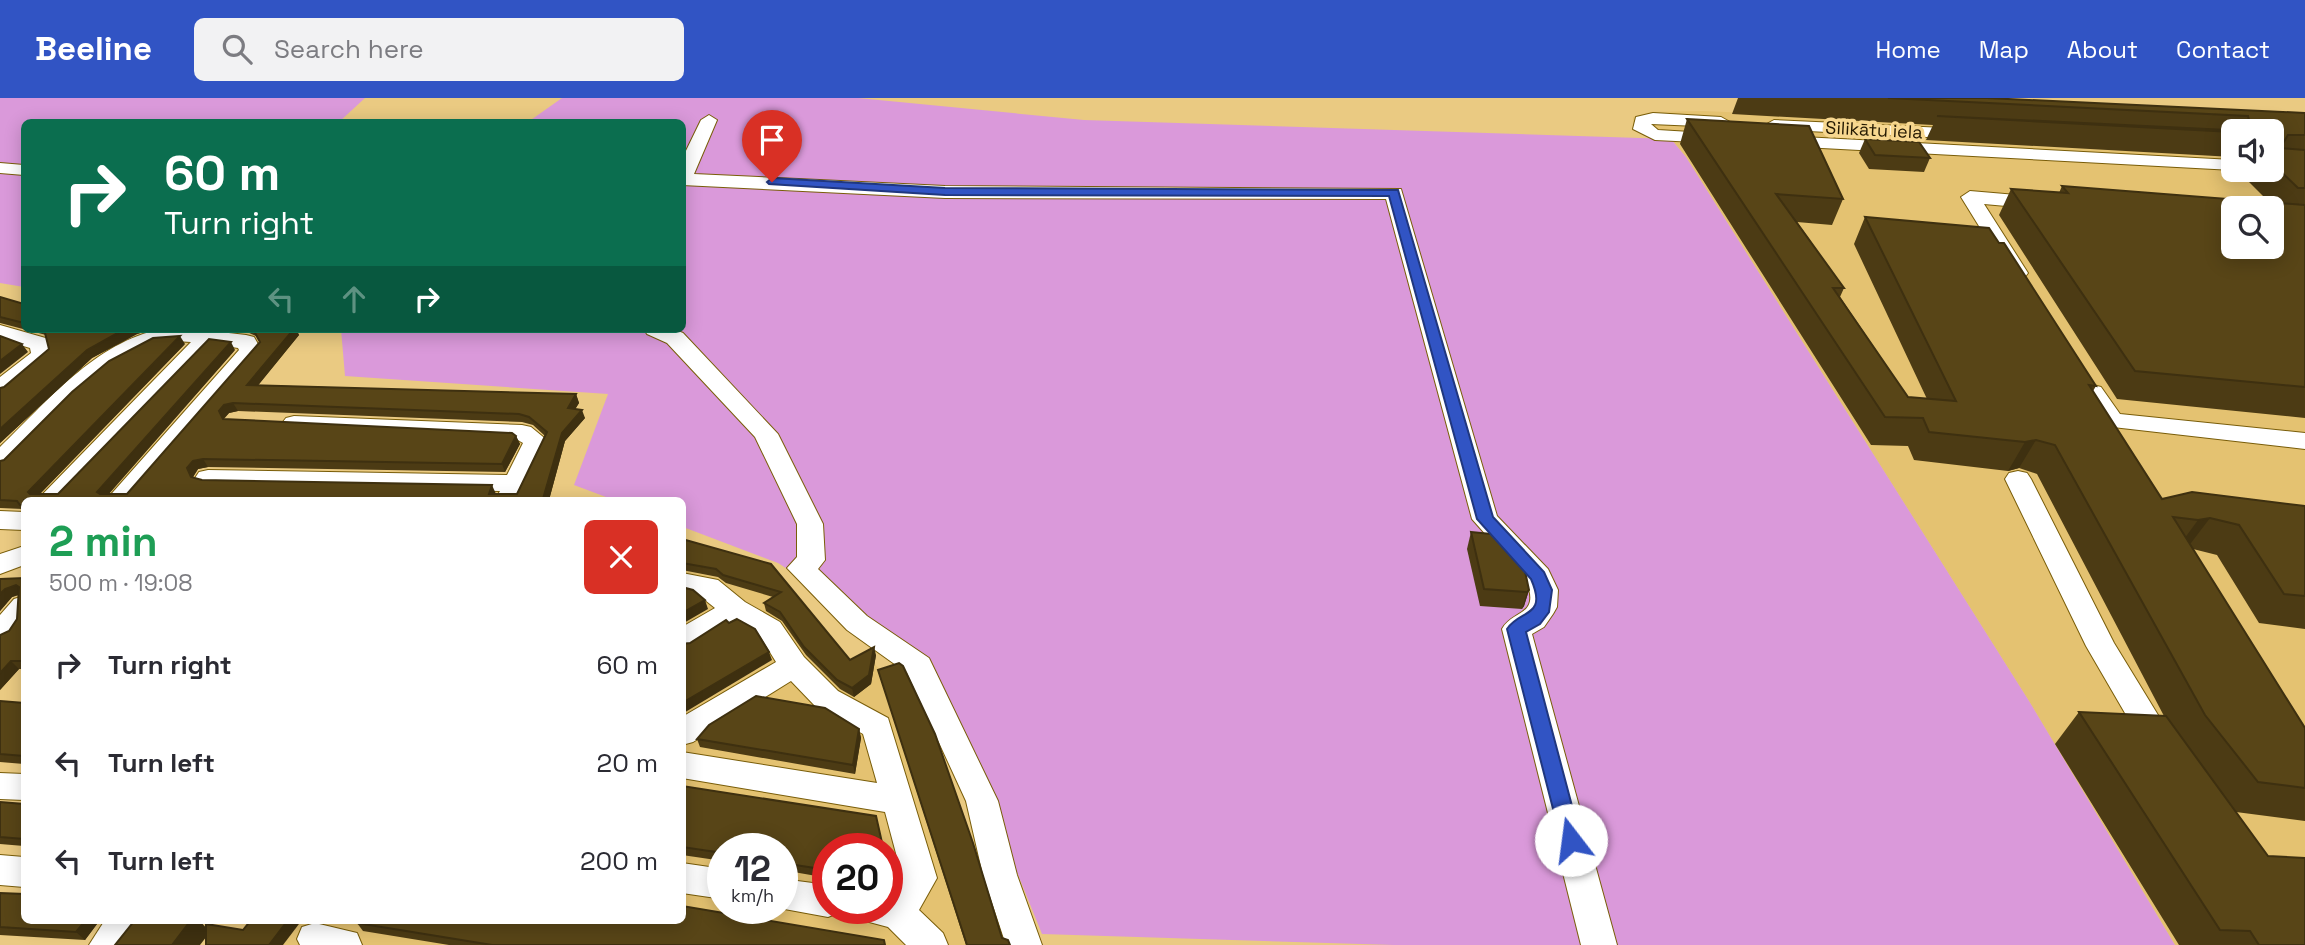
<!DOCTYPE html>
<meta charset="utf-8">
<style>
:root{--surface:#fff;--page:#f2f2f3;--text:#2b2b33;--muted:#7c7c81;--accent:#3154c4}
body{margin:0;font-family:"Space Grotesk",sans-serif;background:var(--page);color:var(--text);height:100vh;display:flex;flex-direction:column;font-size:26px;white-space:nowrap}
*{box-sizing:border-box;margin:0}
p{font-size:23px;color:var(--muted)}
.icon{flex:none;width:38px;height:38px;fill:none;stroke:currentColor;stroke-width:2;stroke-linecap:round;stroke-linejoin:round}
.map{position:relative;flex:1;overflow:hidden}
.sheet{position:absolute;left:21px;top:399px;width:665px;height:427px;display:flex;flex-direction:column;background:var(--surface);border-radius:10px;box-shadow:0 4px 18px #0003}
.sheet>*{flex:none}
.hud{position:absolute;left:21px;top:21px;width:665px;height:214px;border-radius:10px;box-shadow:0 4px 18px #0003;background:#0b6e4f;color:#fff;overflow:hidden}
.tools{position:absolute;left:2221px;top:21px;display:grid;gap:14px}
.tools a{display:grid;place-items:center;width:63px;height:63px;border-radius:10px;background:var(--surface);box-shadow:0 4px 18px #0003;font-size:35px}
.speed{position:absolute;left:707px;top:735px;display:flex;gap:14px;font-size:35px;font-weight:700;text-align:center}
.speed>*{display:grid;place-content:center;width:91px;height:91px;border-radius:50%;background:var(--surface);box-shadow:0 4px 18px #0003;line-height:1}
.speed small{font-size:18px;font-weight:400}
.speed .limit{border:10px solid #d22;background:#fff;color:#111}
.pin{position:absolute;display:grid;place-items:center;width:60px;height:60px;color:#fff;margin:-72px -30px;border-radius:50% 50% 50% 0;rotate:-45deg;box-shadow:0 0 7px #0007}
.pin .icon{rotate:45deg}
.me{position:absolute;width:77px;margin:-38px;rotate:345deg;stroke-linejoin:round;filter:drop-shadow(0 0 5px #0008)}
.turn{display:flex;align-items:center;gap:24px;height:147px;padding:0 28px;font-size:32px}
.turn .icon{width:91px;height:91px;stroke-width:2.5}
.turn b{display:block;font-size:49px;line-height:60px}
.lanes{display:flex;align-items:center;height:66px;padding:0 28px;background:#0003;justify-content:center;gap:35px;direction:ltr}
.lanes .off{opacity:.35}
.round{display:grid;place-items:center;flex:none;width:74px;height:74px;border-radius:10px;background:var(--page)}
.head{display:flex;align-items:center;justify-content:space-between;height:119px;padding:0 28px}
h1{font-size:42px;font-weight:800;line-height:52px;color:#1e9e55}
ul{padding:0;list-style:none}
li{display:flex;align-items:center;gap:21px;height:98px;padding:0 28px}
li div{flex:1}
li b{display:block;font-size:26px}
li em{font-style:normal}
header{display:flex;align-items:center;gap:42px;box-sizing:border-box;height:98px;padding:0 35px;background:var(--accent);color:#fff}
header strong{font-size:33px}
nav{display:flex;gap:38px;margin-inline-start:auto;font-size:24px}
.search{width:490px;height:63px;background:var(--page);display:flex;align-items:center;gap:18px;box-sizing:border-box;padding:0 24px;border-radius:10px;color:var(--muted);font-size:26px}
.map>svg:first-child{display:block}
.built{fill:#e4c271;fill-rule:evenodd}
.green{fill:#da99da}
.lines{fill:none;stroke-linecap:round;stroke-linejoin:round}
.minor-casing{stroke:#795d09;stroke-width:2}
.minor{fill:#fff;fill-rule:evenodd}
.wall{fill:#4c3b14;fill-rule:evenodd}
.shaded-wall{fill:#3e3010}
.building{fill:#584517;stroke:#3e3010;stroke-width:2;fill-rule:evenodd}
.route{fill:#3154c4;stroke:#20377f;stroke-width:2}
.labels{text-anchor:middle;stroke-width:7;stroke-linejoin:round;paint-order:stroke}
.far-street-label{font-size:18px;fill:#231800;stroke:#f7d78f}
</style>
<header>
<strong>Beeline</strong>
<div class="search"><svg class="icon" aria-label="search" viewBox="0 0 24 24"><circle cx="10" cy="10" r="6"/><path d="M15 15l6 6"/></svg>Search here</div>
<nav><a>Home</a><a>Map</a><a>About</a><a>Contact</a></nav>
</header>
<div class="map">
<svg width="2305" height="847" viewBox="0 0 2305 847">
<rect width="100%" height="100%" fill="#eaca82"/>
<g class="built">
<path d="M 1704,13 L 2233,38 L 2233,72 L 2272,72 L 2305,41 L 2305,847 L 2175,847 L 2029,603 L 1686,59 L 1671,41 L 1656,42 L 1643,37 L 1633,28 L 1633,19 L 1651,14 ZM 2233,110 L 2272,110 L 2272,149 L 2233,149 Z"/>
<path d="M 683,448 L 774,475 L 852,570 L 870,561 L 886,578 L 910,571 L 1008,847 L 246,847 L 265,823 L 682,822 ZM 723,751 L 782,751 L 782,810 L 723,810 ZM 828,751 L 887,751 L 887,810 L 828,810 Z"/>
</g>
<g class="green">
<polygon points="0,0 365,0 339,24 24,24 24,189 0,185"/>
<polygon points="562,0 858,0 1084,22 1671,41 1686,59 2029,603 2175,847 1394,847 1042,836 932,564 778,465 683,429 682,402 614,402 574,387 608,296 345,278 341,231 682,231 682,24 528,24"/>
</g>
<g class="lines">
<defs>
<g id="minor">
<polygon points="1653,15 1721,19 1730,24 1721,29 1651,26 1658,32 1723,36 1726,40 1717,45 1655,42 1633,31 1636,19"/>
<path d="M 709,17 L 717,22 L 694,76 L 945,88 L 1401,91 L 1497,418 L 1548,471 L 1558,492 L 1557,509 L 1553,516 L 1544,529 L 1532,536 L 1617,847 L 1581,847 L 1502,531 C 1513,511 1541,519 1526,482 L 1472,421 L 1386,101 L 945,100 L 682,87 L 682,61 L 701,22 Z"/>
<polygon points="1774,22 1966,31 1975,36 1966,41 1768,31 1765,27"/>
<polygon points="1784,38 2233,62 2233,72 2236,72 2233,72 1784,48 1778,47 1775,43 1778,39"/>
<polygon points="0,65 24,67 24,77 0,75"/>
<polygon points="1970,93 2041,99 2050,105 2041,111 1984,106 2028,175 2025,179 2011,179 2008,175 1961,99"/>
<polygon points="0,227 49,241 53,257 8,295 0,297 0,279 31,255 30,250 0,241"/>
<path d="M 162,231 L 194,231 L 246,237 L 254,239 L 262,253 L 133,402 L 106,402 L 239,252 L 238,250 L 213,246 L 64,402 L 37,402 L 191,244 C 178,243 165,242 153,247 C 99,266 49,329 9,369 L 0,371 L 0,349 C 47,304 95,244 162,231 Z"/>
<polygon points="644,231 673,231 683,235 778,336 823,426 825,462 818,471 867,518 929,560 998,703 1017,777 1042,847 1006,847 983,777 966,703 907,575 847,532 787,470 797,459 797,426 755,339 667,245 647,236"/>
<polygon points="2093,287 2101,289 2120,316 2305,335 2305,351 2104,328 2081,294 2085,289"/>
<polygon points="294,318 522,327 531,329 548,343 521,402 495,402 500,393 208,388 199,386 195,380 199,374 208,372 507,377 523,345 516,341 286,330 282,325 286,320"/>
<polygon points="2018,373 2027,375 2031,381 2114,545 2169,635 2174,644 2169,653 2158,657 2147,653 2086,548 2005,381 2009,375"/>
<polygon points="0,413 24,414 24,432 0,431"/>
<polygon points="24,448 24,467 0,476 0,456"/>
<polygon points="682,475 718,482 745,504 780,524 804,559 838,593 888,620 937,780 919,812 943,835 948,847 906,847 888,829 858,821 853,810 887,810 887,797 902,778 885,714 682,680 682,654 877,685 863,636 816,609 791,583 693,644 682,647 682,619 776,564 760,538 735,524 692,551 682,554 682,529 715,510 700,498 682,495"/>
<path d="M 24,498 C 26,519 24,540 0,548 L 0,517 L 14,501 Z"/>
<polygon points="0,675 24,676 24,702 0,701"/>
<polygon points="0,757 24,759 24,789 0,787"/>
<polygon points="682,765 723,771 723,801 682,795"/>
<polygon points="782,781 828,787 828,810 842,810 840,814 828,819 779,810 782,810"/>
<polygon points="105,822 145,822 129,847 89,847"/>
<polygon points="315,825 357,835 362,847 300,847 297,841 302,829"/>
</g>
</defs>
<use href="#minor" class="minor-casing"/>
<use href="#minor" class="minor"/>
</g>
<g class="wall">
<polygon points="1738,0 1987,0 2305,15 2305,320 2117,301 1999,117 2011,91 2059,95 2062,88 2270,105 2237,72 2272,72 2272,33 2233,33 2233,59 1926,42 1933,27 1732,16"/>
<polygon points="1687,21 1843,101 1832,127 1797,124 1844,190 1840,199 1908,299 1927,301 1854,146 1865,119 2096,288 2093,293 2162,401 2305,408 2305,531 2259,525 2217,457 2193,451 2305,630 2305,723 2236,714 2305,847 2179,847 2055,646 2079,614 2164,618 2037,376 2019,370 2008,373 1914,362 1908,348 1871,347 1680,46"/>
<polygon points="1865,41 1930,60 1924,74 1869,71 1859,55"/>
<polygon points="0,199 24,206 24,231 153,231 137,236 92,260 0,345 0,290 4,289 49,251 46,237 0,225"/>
<path d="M 217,231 L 296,231 L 299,237 L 258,287 L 576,296 L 579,305 L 575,311 L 585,320 L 565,343 L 549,402 L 24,402 L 24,413 L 23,411 L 0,410 L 0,363 L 4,362 L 185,246 L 40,396 L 58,396 L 235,252 L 109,396 L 127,396 L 260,244 L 256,238 L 247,234 ZM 238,313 L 522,324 L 533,327 L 545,338 L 517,396 L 202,382 L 193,380 L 193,379 L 198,371 L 208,369 L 505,374 L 520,346 L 516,338 L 224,321 L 229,315 Z"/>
<polygon points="1471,434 1529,492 1524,508 1522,511 1480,508 1467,451"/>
<polygon points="682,441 771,466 850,562 876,557 871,586 854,599 840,591 806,557 782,523 766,513 764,505 773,499 726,485 718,479 682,472"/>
<polygon points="24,480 24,571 19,571 0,592 9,533 17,521 19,497 12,499 0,513 0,481"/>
<polygon points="878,572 1002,840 1010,847 966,847"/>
<polygon points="0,604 24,605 24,666 0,664"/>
<polygon points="859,631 861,640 855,676 700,649 697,641"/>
<polygon points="682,688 876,718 883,751 828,751 828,780 782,772 782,751 723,751 723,763 682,757"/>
<polygon points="0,704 24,706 24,748 0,746"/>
<polygon points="0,795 24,822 100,822 85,842 0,837"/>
<polygon points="357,825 885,847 449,847 363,833"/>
</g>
<g class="shaded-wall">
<polygon points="125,231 153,231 137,236 92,260 0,345 0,331 87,252"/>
<polygon points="294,231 296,231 299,237 252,295 247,287"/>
<polygon points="180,238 185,246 34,402 28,394"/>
<polygon points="231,244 235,252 103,402 97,394"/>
<polygon points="22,246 28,254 0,276 0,263"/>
<polygon points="576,296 579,305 571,318 568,310"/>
<polygon points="233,305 238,313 229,315 223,321 219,313 224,307"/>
<polygon points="582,312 585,320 565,343 549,402 543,401 562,335"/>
<polygon points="516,338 520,346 505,374 502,366"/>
<polygon points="2036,342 2019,370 2008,373 2025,344"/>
<polygon points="203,361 208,369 198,371 193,379 197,387 187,370 193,363"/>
<polygon points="492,387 496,396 489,396"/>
<polygon points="2210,420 2188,449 2176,452 2198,422"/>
<polygon points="16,487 23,495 12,499 0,513 0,496 5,491"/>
<polygon points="1529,492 1524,508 1522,511 1527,494"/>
<polygon points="705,502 708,511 682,526 682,515"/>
<polygon points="874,549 876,557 871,586 854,599 852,590"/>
<polygon points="769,554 772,562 682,616 682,605"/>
<polygon points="11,563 19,571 0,592 0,575"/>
<polygon points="859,631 861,640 855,676 853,667"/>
<polygon points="86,822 100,822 85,842 76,834"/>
<polygon points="191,822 199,822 210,834 200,847 172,847"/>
<polygon points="288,822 302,822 283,847 269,847"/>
</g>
<g class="building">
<polygon points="1888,0 1987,0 2305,15 2305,37 2288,37 2280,50 2305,52 2305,90 2298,90 2272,65 2272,33 2233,34 1937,18 2248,33 2251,30 2248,18"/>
<polygon points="1687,21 1809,28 1843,101 1776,96 1844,190 1833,190 1908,299 1956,303 1865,119 1989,130 1999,145 2004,145 2096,288 2089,287 2162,401 2192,394 2305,408 2305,498 2284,496 2239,427 2210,420 2198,422 2173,419 2305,630 2305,690 2258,684 2205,617 2055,347 2036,342 2025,344 1929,334 1923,320 1885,319"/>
<polygon points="1865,41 1919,44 1930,60 1875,57"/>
<path d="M 2062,88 L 2305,107 L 2305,289 L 2135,273 L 2011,91 L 2068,95 ZM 2233,110 L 2272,110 L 2272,149 L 2233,149 Z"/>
<polygon points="0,199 24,206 24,225 0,219"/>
<polygon points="44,231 125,231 87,252 0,331 0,290 4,289 49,251"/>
<path d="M 253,231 L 294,231 L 247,287 L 576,296 L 568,310 L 582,312 L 562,335 L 543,401 L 550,402 L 24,402 L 24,407 L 20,407 L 17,403 L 0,402 L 0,363 L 4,362 L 72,294 L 109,263 L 153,240 L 180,238 L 28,394 L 30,396 L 58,396 L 209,241 L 231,244 L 97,394 L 100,396 L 127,396 L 260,244 ZM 233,305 L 519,316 L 529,319 L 547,334 L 517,396 L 489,396 L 492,387 L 202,382 L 191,379 L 187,370 L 193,363 L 203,361 L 502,366 L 516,338 L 512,335 L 223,321 L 219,313 L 224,307 Z"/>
<polygon points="0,238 22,246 0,263"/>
<polygon points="1471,434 1501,437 1522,459 1529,492 1527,494 1484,491"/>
<polygon points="682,441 771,466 850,562 874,549 869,577 852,590 837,582 804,549 780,514 764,505 781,494 723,477 716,471 682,465"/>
<polygon points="24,480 24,563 11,563 0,575 0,537 9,533 17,521 19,489 16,487 5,491 0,496 0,481"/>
<polygon points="682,489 693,492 705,502 682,515"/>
<polygon points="737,521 755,531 769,554 682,605 682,546 690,545 726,522 729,525"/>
<polygon points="899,565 903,568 935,636 973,745 1002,840 1008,842 1010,847 967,847 878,572"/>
<polygon points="756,598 825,610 859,631 853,667 697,641 709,627"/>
<polygon points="0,603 24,605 24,658 0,656"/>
<polygon points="2079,614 2166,618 2268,758 2305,760 2305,847 2259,847 2250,833 2220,832"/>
<polygon points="682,688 876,718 883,749 882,751 828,751 828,772 782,765 782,751 723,751 723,755 682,749"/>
<polygon points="0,704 24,706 24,741 0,739"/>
<polygon points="0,795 24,796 24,822 86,822 76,834 0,829"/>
<polygon points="682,808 884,842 885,847 492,847 357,825 359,822 682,822"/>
<polygon points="135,822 191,822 172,847 115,847"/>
<polygon points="251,822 288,822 269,847 206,847 206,826 243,832"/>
</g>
<path class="route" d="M 772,80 L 945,90 L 1398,92 L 1493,419 L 1544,474 L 1552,492 L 1549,514 L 1540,526 L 1526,534 L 1581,742 L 1578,748 L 1571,750 L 1564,748 L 1561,742 L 1507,531 C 1520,511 1548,520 1531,481 L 1477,421 L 1389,98 L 945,97 L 769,86 L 767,84 Z"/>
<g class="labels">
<g class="far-street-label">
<text transform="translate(1874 32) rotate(3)" y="6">Silikātu iela</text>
</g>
</g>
</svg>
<div class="tools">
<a><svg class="icon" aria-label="sound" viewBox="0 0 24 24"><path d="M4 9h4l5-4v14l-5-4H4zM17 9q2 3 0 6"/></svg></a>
<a><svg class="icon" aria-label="search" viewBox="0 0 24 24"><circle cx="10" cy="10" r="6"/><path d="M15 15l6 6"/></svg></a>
</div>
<div class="speed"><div>12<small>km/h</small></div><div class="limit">20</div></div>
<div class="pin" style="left:772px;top:84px;background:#d93025"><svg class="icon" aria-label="arrive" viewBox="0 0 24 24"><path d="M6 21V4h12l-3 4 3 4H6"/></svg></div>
<svg class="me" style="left:1571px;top:742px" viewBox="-20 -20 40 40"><circle r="19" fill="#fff"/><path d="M0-13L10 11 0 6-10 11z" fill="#3154c4"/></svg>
<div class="hud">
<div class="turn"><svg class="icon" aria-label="right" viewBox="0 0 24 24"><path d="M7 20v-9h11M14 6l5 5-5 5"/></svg><div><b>60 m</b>Turn right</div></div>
<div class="lanes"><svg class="icon off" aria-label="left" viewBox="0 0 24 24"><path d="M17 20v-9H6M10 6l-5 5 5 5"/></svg><svg class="icon off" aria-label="ahead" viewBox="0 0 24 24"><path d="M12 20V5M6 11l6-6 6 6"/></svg><svg class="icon" aria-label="right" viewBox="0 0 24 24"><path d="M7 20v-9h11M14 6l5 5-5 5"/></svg></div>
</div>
<section class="sheet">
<div class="head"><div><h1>2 min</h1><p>500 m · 19:08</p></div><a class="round" style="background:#d93025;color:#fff"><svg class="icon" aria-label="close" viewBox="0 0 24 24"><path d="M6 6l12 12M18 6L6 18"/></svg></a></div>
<ul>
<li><svg class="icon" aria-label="right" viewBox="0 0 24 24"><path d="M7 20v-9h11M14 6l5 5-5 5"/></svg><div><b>Turn right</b></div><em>60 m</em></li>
<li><svg class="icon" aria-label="left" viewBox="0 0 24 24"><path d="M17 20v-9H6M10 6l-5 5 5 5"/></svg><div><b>Turn left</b></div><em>20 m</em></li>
<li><svg class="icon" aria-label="left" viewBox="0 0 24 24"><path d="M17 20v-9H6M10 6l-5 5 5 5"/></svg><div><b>Turn left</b></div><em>200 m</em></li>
</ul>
</section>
</div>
